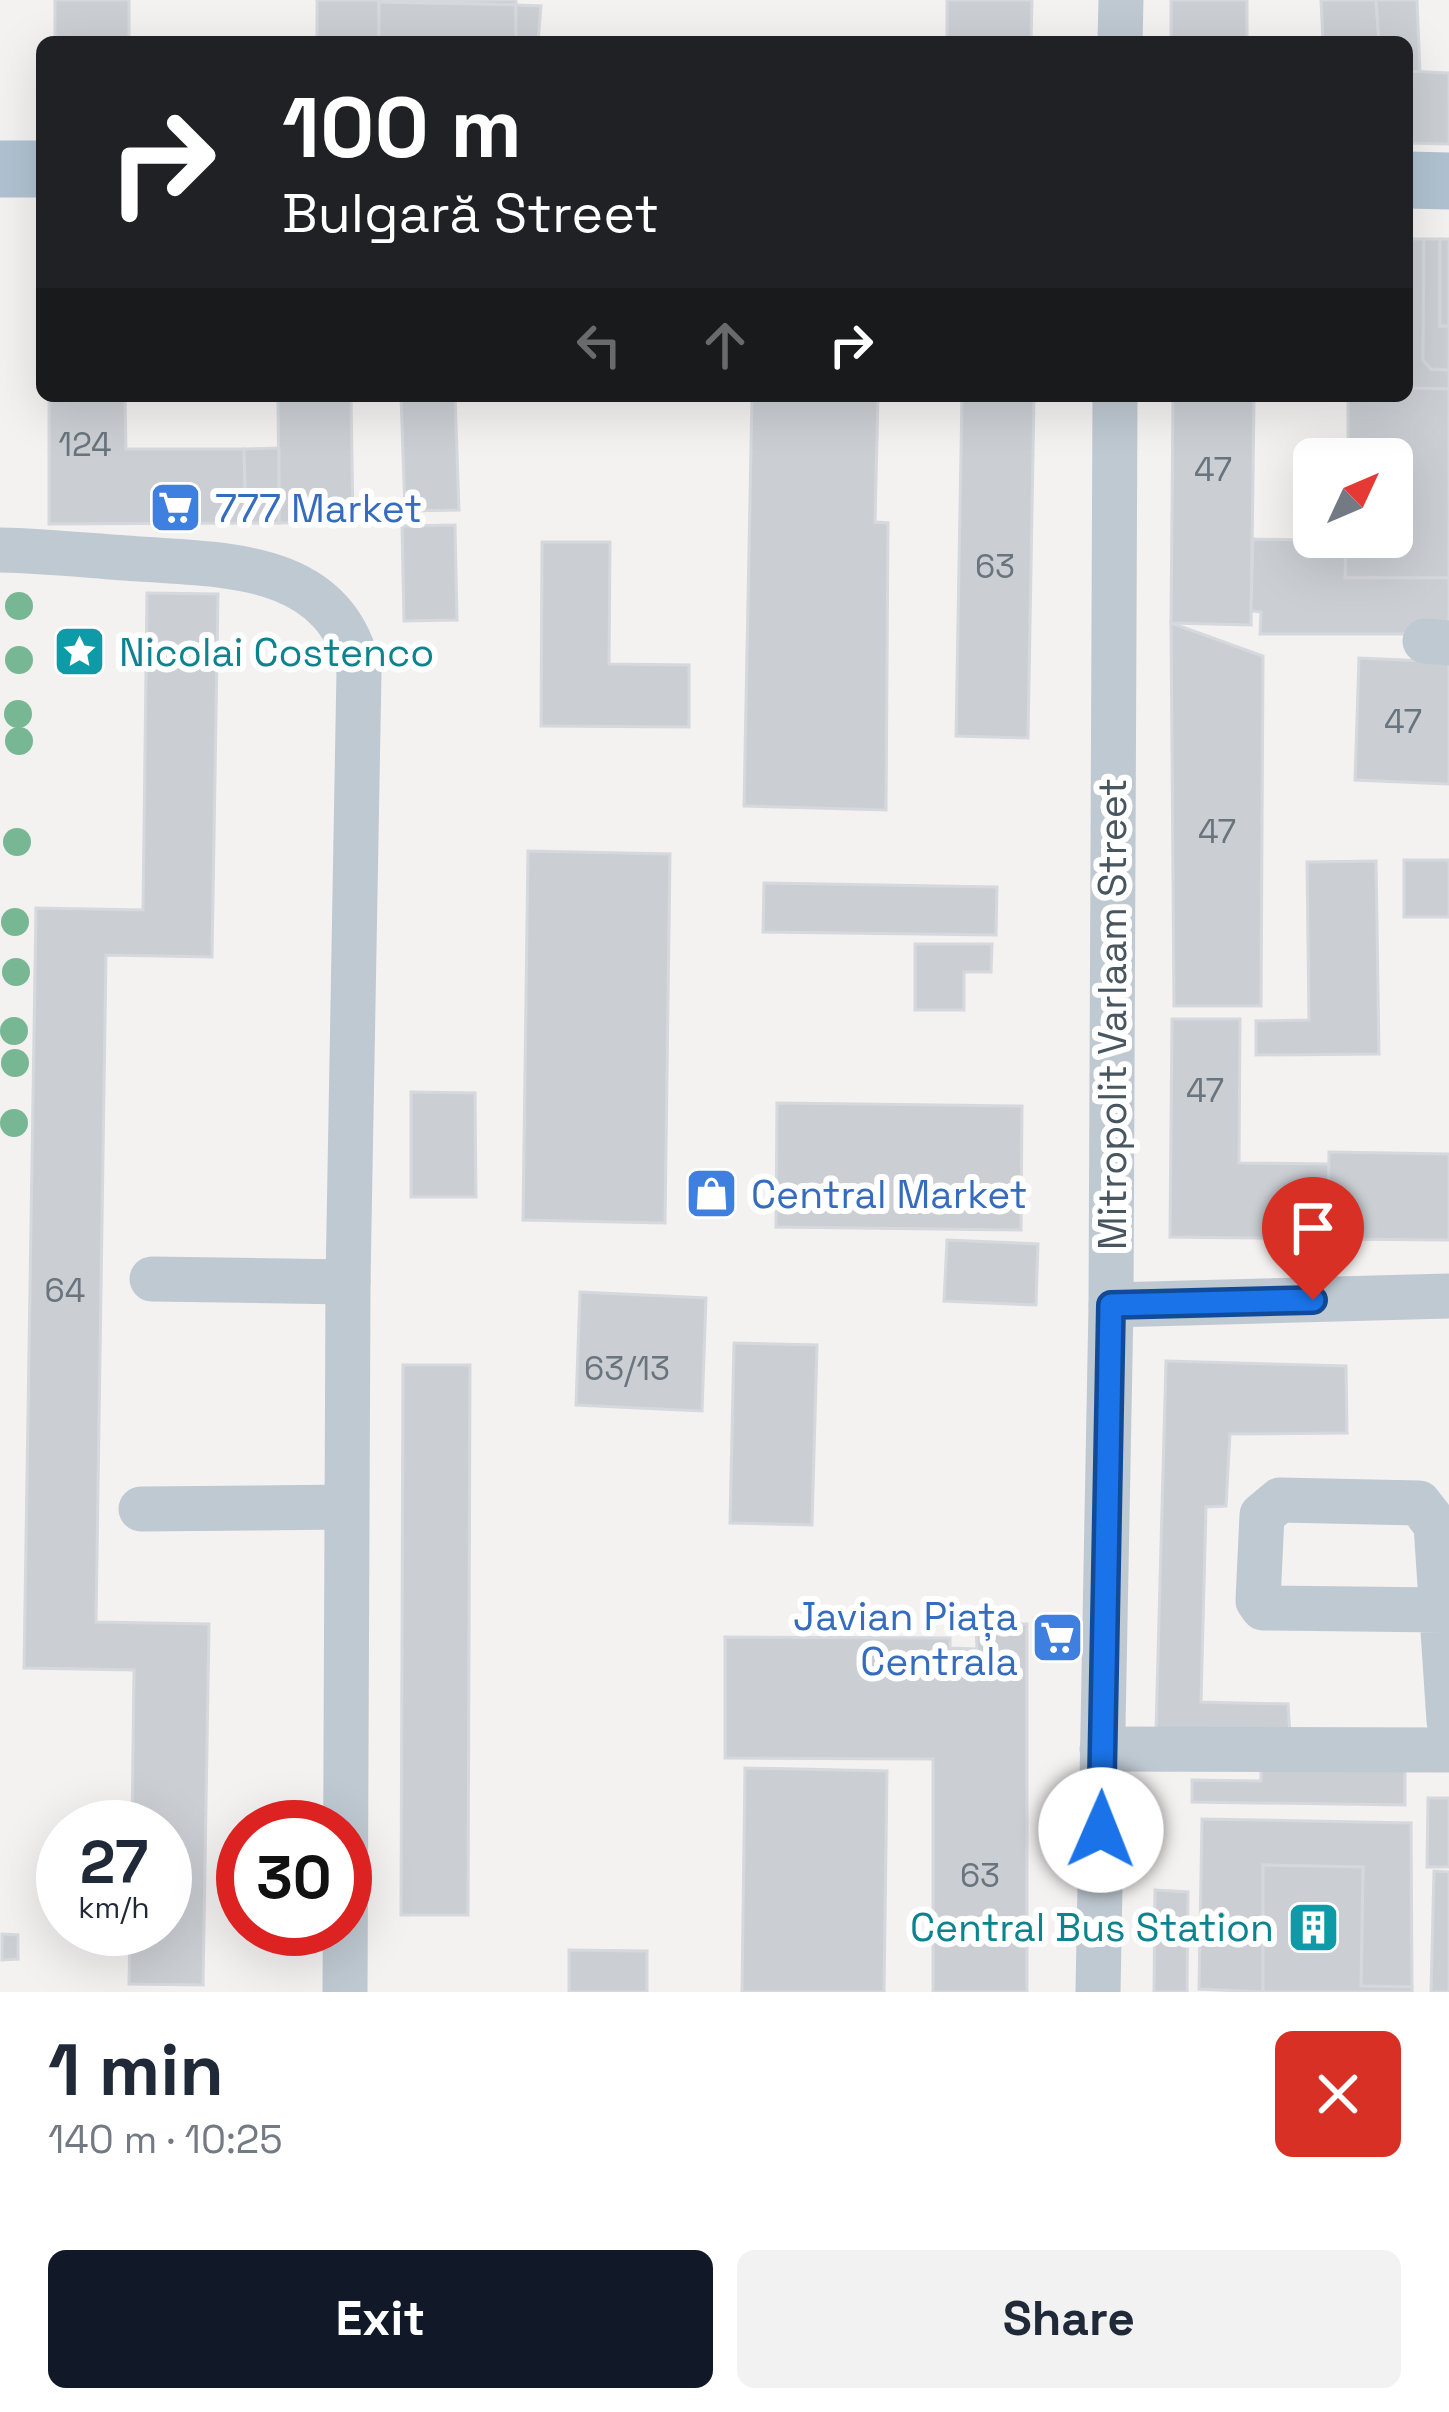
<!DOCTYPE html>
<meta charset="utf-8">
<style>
:root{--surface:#fff;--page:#f2f2f3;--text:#1f2937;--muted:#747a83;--accent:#111827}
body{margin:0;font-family:"Space Grotesk",sans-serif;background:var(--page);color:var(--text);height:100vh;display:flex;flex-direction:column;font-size:45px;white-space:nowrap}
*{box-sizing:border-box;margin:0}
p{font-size:39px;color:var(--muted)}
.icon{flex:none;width:66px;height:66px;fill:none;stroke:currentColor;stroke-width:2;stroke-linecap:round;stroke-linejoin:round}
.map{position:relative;height:1992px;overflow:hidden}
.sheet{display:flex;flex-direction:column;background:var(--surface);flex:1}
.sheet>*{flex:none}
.guide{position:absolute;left:36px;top:36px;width:1377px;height:366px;border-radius:18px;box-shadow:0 12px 48px #0002;background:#202124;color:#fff;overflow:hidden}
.needle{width:78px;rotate:46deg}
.fabs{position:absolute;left:1293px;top:438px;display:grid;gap:24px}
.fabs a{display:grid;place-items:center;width:120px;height:120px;border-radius:18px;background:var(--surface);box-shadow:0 12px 48px #0002;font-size:60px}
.speed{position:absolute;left:36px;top:1800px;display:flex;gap:24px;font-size:60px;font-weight:700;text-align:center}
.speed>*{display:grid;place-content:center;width:156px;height:156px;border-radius:50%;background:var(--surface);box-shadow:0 12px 48px #0002;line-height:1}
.speed small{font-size:30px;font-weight:400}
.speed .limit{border:18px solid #d22;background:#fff;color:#111}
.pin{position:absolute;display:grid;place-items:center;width:102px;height:102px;color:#fff;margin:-123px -51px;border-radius:50% 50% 50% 0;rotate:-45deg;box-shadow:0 0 12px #0007}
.pin .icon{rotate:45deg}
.me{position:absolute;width:132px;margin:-66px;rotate:1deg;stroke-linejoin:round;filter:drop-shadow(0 0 9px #0008)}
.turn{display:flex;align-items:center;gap:42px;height:252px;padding:0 48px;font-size:54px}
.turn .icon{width:156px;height:156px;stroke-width:2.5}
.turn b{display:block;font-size:84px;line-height:102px}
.lanes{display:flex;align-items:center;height:114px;padding:0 48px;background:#0003;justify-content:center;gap:60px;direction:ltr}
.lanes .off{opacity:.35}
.round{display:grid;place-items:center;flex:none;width:126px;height:126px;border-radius:18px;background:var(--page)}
.headline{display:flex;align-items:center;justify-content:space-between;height:204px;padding:0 48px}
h1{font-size:72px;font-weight:700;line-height:90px}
.cta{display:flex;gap:24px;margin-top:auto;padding:24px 48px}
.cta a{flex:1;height:138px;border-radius:18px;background:var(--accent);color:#fff;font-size:48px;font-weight:700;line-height:138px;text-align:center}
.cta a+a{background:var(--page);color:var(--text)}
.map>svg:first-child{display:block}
.building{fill:#cbcfd4;stroke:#d5d8dd;stroke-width:3}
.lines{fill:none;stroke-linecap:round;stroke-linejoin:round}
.minor{stroke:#bfc9d1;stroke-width:45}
.major{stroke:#b0c2d1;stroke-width:57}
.tree{fill:#78b793}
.route-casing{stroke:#114b97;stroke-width:30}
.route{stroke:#1a73e8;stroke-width:21}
.labels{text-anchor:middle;stroke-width:12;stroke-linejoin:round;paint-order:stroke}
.number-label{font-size:33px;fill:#69747d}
.shop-label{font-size:39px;fill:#366cbe;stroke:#fff;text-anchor:start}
.culture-label{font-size:39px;fill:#0d838f;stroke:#fff;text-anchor:start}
.street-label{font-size:39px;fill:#485660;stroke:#fff}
</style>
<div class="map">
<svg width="1449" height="1992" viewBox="0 0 1449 1992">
<rect width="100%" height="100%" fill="#f4f1f1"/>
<g class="building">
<rect x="55" y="0" width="74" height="42"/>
<rect x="317" y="0" width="62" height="42"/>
<polygon points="379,0 516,0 516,5"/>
<polygon points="947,0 1032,0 1031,42 947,42"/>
<rect x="1171" y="0" width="76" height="42"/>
<polygon points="1321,0 1376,0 1379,42 1323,42"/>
<polygon points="1376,0 1417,0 1420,73 1407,71 1407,42 1379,42"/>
<polygon points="379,2 516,5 516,42 379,42"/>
<polygon points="516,5 541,6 538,42 516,42"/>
<polygon points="611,38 803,39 611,42"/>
<polygon points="803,39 808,40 933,42 803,42"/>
<polygon points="1407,71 1449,73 1449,144 1407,143"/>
<polygon points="1407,239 1424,239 1423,360 1431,369 1449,370 1449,389 1408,388"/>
<polygon points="1424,239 1440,239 1440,326 1449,326 1449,370 1431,369 1423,360"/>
<rect x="1440" y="239" width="9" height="87"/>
<polygon points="1407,388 1449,389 1449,578 1345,578 1346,537 1392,537 1392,459 1348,459 1348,396 1407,396"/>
<polygon points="49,396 125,396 126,449 244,449 246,523 49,524"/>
<polygon points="278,396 351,396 353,522 279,523"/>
<polygon points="401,396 455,396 459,510 405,511"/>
<polygon points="752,396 878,396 875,522 888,523 886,810 744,806"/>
<polygon points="962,396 1034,396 1028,738 956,736"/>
<polygon points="1173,397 1254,399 1251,625 1171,623"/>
<polygon points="279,448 279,523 246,523 244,449"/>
<polygon points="455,525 457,620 404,621 402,526"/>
<polygon points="1253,539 1346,541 1345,578 1449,578 1449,634 1260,634 1261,612 1251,611"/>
<polygon points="542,542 610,542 609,664 689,665 689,727 541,726"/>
<polygon points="147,593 218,594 212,957 106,955 96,1622 209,1624 203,1985 129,1984 130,1929 165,1929 165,1827 132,1827 134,1670 24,1668 36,908 143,910"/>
<polygon points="1171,623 1263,656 1261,1006 1174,1006"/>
<polygon points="1359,658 1449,662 1449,784 1355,780"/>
<polygon points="528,851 670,854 665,1223 523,1220"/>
<rect x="1404" y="860" width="45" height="57"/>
<polygon points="1376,861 1379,1054 1256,1055 1256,1021 1309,1020 1307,862"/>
<polygon points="764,883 997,887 996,935 763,932"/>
<polygon points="915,944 992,944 991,972 964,972 964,1010 915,1010"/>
<polygon points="1172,1019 1240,1019 1239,1163 1329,1164 1328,1239 1170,1237"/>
<polygon points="411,1092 475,1093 476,1197 411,1197"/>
<polygon points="777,1103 1022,1106 1021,1230 776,1227"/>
<polygon points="1329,1152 1449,1154 1449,1240 1328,1239"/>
<polygon points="947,1240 1038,1244 1036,1305 944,1301"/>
<polygon points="580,1292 706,1298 702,1411 576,1405"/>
<polygon points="734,1343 817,1345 812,1525 730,1523"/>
<polygon points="1166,1361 1346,1366 1347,1433 1230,1434 1226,1506 1206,1507 1201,1702 1288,1704 1290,1735 1156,1730"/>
<polygon points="403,1365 470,1365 468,1915 401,1915"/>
<polygon points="976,1624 1027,1624 1027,1992 933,1992 933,1759 725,1758 725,1637 950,1638 950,1648 977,1649"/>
<polygon points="745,1768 887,1771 884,1992 742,1992"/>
<polygon points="1261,1768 1405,1770 1405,1805 1192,1802 1192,1780 1261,1781"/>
<polygon points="1428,1798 1449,1798 1449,1867 1427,1867"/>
<polygon points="1202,1819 1411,1823 1412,1987 1361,1986 1363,1867 1263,1865 1263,1992 1199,1989"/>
<polygon points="1263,1865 1363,1867 1361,1986 1412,1987 1412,1992 1263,1992"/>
<polygon points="1434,1871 1449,1872 1449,1992 1431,1992"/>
<polygon points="1155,1890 1188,1892 1187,1992 1154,1992"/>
<polygon points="2,1934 18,1935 18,1959 2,1960"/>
<polygon points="569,1950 647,1951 647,1992 569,1992"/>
</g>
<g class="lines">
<g class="minor">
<polyline points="1120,42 1121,0"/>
<path d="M 0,550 C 47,551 93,556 140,559 C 229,565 336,563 359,671 L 348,1282 L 345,1992"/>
<polyline points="1425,641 1449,643"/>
<polyline points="152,1279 348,1282"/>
<polyline points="1111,1305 1449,1296"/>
<polyline points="141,1509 346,1507"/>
<polyline points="1442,1610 1263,1608 1258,1601 1262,1515 1280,1500 1419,1503 1436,1525 1449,1721"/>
<polyline points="1102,1749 1449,1750"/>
<polyline points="1098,1992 1111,1305 1115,396"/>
</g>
<g class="major">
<polyline points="0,169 42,169"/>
<polyline points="1407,180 1449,181"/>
</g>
</g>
<g class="tree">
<circle cx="19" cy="606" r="14"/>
<circle cx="19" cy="660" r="14"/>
<circle cx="18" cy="714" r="14"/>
<circle cx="19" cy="741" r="14"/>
<circle cx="17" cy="842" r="14"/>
<circle cx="15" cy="922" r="14"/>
<circle cx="16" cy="972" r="14"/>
<circle cx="14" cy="1031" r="14"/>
<circle cx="15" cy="1063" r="14"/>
<circle cx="14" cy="1123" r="14"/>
</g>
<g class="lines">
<defs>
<polyline id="route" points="1101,1830 1111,1305 1313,1300"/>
</defs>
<use href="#route" class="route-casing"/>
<use href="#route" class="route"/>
</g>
<defs>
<symbol id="supermarket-square" viewBox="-11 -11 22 22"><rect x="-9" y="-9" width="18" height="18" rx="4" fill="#3f7fe0" stroke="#fff"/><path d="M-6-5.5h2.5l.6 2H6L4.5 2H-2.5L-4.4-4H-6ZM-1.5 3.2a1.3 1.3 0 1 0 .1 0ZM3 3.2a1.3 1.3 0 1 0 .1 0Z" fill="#fff"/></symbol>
<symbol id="sight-square" viewBox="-11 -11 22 22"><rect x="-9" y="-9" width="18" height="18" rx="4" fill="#0f9aa8" stroke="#fff"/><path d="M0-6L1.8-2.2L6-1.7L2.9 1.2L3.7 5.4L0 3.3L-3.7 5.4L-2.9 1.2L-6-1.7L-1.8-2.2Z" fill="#fff"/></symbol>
<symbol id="shop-square" viewBox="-11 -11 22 22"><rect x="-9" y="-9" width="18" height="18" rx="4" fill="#3f7fe0" stroke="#fff"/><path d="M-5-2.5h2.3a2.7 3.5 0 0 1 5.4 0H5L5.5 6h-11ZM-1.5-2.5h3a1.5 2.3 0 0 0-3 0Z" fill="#fff"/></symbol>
<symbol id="building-square" viewBox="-11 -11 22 22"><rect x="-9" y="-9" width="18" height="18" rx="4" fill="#0f9aa8" stroke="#fff"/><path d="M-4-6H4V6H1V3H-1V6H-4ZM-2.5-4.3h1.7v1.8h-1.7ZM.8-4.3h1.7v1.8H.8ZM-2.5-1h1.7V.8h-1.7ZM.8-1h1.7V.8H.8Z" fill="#fff"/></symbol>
</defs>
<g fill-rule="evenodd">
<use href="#supermarket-square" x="146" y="478" width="59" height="59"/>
<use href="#sight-square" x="50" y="622" width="59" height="59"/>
<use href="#shop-square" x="682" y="1164" width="59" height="59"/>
<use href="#supermarket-square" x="1028" y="1608" width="59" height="59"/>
<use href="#building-square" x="1284" y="1898" width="59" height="59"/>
</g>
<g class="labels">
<g class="number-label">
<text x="85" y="456">124</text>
<text x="1213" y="481">47</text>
<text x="995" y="578">63</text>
<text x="1403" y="733">47</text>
<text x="1217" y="843">47</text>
<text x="1205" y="1102">47</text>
<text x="65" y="1302">64</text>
<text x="627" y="1380">63/13</text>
<text x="980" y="1887">63</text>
</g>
<g class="shop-label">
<text x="215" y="522">777 Market</text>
<text x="751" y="1208">Central Market</text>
<text x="1018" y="1630" text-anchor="end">Javian Piața<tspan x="1018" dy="45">Centrala</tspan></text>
</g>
<g class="culture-label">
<text x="119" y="666">Nicolai Costenco</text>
<text x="1274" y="1941" text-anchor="end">Central Bus Station</text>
</g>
<g class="street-label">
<text transform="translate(1112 1014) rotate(-90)" y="14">Mitropolit Varlaam Street</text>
</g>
</g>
</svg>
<div class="fabs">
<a><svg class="needle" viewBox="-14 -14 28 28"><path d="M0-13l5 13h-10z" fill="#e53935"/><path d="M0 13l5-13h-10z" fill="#747a83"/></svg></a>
</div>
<div class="speed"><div>27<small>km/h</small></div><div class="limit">30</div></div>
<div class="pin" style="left:1313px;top:1300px;background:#d93025"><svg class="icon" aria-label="arrive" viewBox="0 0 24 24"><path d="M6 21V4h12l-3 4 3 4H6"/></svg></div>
<svg class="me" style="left:1101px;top:1830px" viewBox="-20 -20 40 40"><circle r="19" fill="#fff"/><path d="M0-13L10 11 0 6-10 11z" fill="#1a73e8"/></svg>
<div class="guide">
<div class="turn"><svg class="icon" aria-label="right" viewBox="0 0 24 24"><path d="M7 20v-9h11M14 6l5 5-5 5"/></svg><div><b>100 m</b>Bulgară Street</div></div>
<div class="lanes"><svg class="icon off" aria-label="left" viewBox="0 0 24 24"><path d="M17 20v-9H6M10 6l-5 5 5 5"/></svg><svg class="icon off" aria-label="ahead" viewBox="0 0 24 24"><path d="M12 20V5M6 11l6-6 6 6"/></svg><svg class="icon" aria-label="right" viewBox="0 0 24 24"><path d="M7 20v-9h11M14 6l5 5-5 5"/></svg></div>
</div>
</div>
<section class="sheet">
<div class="headline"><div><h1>1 min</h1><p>140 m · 10:25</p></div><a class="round" style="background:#d93025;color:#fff"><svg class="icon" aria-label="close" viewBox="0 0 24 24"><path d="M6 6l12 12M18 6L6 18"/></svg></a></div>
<div class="cta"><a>Exit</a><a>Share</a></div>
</section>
